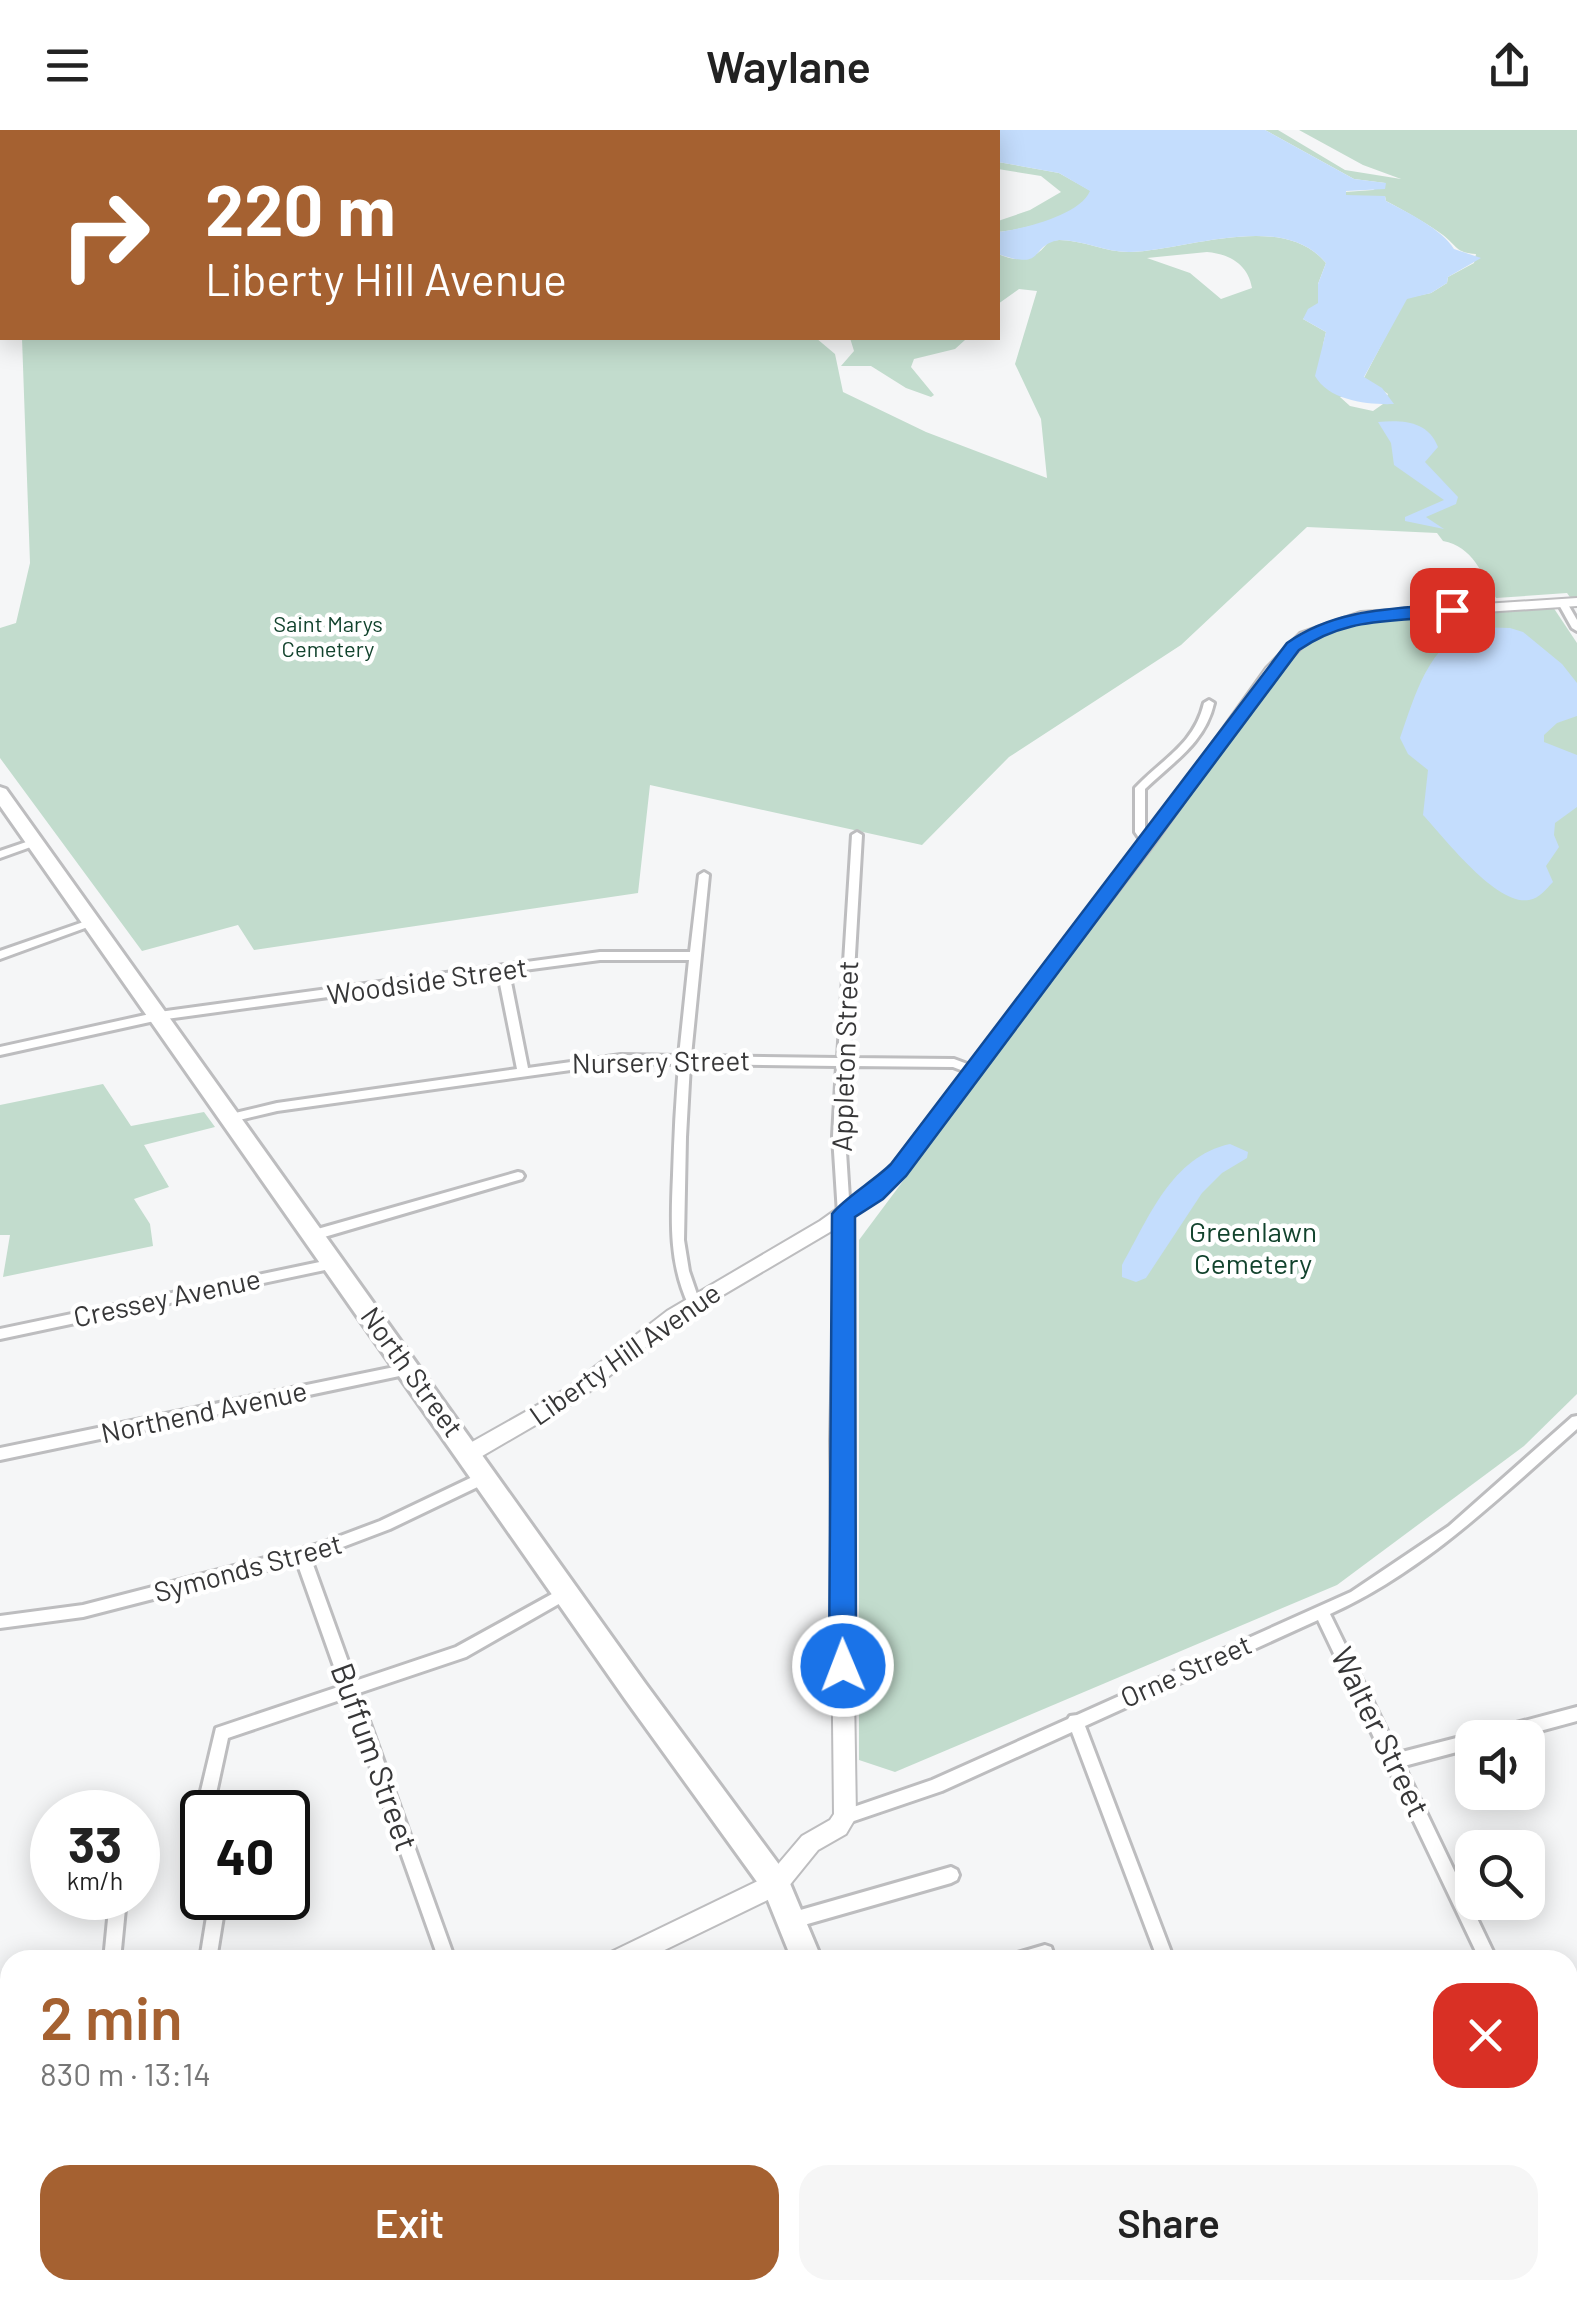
<!DOCTYPE html>
<meta charset="utf-8">
<style>
:root{--surface:#fff;--page:#f6f6f6;--text:#222;--muted:#767676;--accent:#a56131}
body{margin:0;font-family:Barlow,sans-serif;background:var(--page);color:var(--text);height:100vh;display:flex;flex-direction:column;font-size:38px;white-space:nowrap}
*{box-sizing:border-box;margin:0}
p{font-size:32px;color:var(--muted)}
.icon{flex:none;width:55px;height:55px;fill:none;stroke:currentColor;stroke-width:2;stroke-linecap:round;stroke-linejoin:round}
.map{position:relative;flex:1;overflow:hidden}
.drawer{position:absolute;left:0px;top:1820px;width:1578px;height:350px;display:flex;flex-direction:column;background:var(--surface);border-radius:30px 30px 0 0;box-shadow:0 5px 25px #0003}
.drawer>*{flex:none}
.hud{position:absolute;left:0px;top:0px;width:1000px;height:210px;box-shadow:0 5px 25px #0003;background:#a56131;color:#fff;overflow:hidden}
.tools{position:absolute;left:1455px;top:1590px;display:grid;gap:20px}
.tools a{display:grid;place-items:center;width:90px;height:90px;border-radius:20px;background:var(--surface);box-shadow:0 5px 25px #0003;font-size:50px}
.speed{position:absolute;left:30px;top:1660px;display:flex;gap:20px;font-size:50px;font-weight:700;text-align:center}
.speed>*{display:grid;place-content:center;width:130px;height:130px;border-radius:50%;background:var(--surface);box-shadow:0 5px 25px #0003;line-height:1}
.speed small{font-size:25px;font-weight:400}
.speed .limit{border:5px solid #111;border-radius:15px;background:#fff;color:#111}
.pin{position:absolute;display:grid;place-items:center;width:85px;height:85px;color:#fff;margin:-42px;border-radius:20px;box-shadow:0 5px 15px #0006}
.me{position:absolute;width:110px;margin:-55px;rotate:359deg;stroke-linejoin:round;filter:drop-shadow(0 0 8px #0008)}
.turn{display:flex;align-items:center;gap:35px;height:210px;padding:0 40px;font-size:45px}
.turn .icon{width:130px;height:130px;stroke-width:2.5}
.turn b{display:block;font-size:70px;line-height:85px}
.round{display:grid;place-items:center;flex:none;width:105px;height:105px;border-radius:30px;background:var(--page)}
.summary{display:flex;align-items:center;justify-content:space-between;height:170px;padding:0 40px}
h1{font-size:60px;font-weight:600;line-height:75px;color:var(--accent)}
.cta{display:flex;gap:20px;margin-top:auto;padding:20px 40px}
.cta a{flex:1;height:115px;border-radius:30px;background:var(--accent);color:#fff;font-size:40px;font-weight:600;line-height:115px;text-align:center}
.cta a+a{background:var(--page);color:var(--text)}
header{display:flex;justify-content:space-between;align-items:center;height:130px;padding:0 40px;background:var(--surface);font-size:45px;font-weight:600}
.map>svg:first-child{display:block}
.green{fill:#c2dccd;fill-rule:evenodd}
.water{fill:#c4ddfd}
.lines{fill:none;stroke-linecap:round;stroke-linejoin:round}
.street-casing{stroke:#bdbdbf;stroke-width:6}
.secondary-casing{stroke:#bdbdbf;stroke-width:4}
.highway-casing{stroke:#bdbdbf;stroke-width:6}
.street{fill:#fff;fill-rule:evenodd}
.secondary{fill:#fff;fill-rule:evenodd}
.highway{fill:#fff;fill-rule:evenodd}
.route{fill:#1a73e8;stroke:#114b97;stroke-width:2.5}
.labels{text-anchor:middle;stroke-width:9;stroke-linejoin:round;paint-order:stroke}
.far-park-label{font-size:22px;fill:#12432d;stroke:#fff}
.street-label{font-size:28px;fill:#373738;stroke:#fff}
.park-label{font-size:28px;fill:#12432d;stroke:#fff}
.near-street-label{font-size:32px;fill:#373738;stroke:#fff}
</style>
<header><svg class="icon" aria-label="menu" viewBox="0 0 24 24"><path d="M4 6h16M4 12h16M4 18h16"/></svg>Waylane<svg class="icon" aria-label="share" viewBox="0 0 24 24"><path d="M12 15V3M7 8l5-5 5 5M5 13v7h14v-7"/></svg></header>
<div class="map">
<svg width="1577" height="2170" viewBox="0 0 1577 2170">
<rect width="100%" height="100%" fill="#f5f6f7"/>
<g class="green">
<path d="M 1265,0 L 1278,0 L 1345,40 L 1401,49 L 1363,35 L 1299,0 L 1577,0 L 1577,477 L 1567,463 L 1496,468 C 1481,442 1473,417 1443,411 L 1437,403 L 1307,397 L 1181,515 L 1009,627 L 922,715 L 650,655 L 638,763 L 254,820 L 238,795 L 142,821 L 0,628 L 0,498 L 16,493 L 30,433 L 22,208 L 816,208 L 835,224 L 843,262 L 926,302 L 1047,348 L 1041,289 L 1015,234 L 1037,161 L 1019,159 L 998,174 L 998,124 C 1019,133 1035,131 1049,111 L 1059,110 C 1083,110 1105,122 1129,122 C 1185,121 1282,80 1326,133 L 1318,154 L 1318,174 L 1303,189 L 1326,202 L 1323,215 L 1329,260 L 1344,267 L 1340,267 L 1350,276 L 1373,281 L 1383,274 L 1388,264 L 1364,248 L 1401,177 L 1407,168 L 1431,163 L 1447,153 L 1448,147 L 1474,133 L 1476,124 C 1456,123 1457,116 1443,105 C 1428,94 1403,80 1386,71 L 1385,66 L 1346,66 L 1345,62 L 1373,60 L 1385,53 L 1354,49 ZM 1207,122 C 1229,124 1248,134 1252,158 L 1221,169 L 1190,143 L 1147,128 Z"/>
<path d="M 998,32 L 1059,43 L 1091,61 C 1078,88 1025,99 998,102 L 998,91 L 1030,80 L 1061,62 L 1041,46 L 998,39 Z"/>
<polygon points="850,208 961,208 965,210 955,219 914,229 911,237 934,265 931,267 906,258 871,236 841,236 854,221"/>
<polygon points="1553,477 1577,513 1577,1264 1524,1316 1337,1455 895,1642 859,1630 859,1110 1301,517 1332,498 1372,488"/>
<polygon points="103,954 131,996 204,982 215,997 144,1015 169,1057 134,1069 150,1094 153,1116 3,1147 10,1105 0,1105 0,975"/>
</g>
<g class="water">
<path d="M 921,0 L 1265,0 L 1354,49 L 1386,53 L 1385,59 L 1346,61 L 1346,65 L 1385,66 L 1386,71 C 1407,82 1443,100 1454,119 L 1481,128 L 1448,147 L 1447,153 L 1431,163 L 1407,169 L 1364,247 L 1382,258 L 1394,274 C 1369,275 1329,271 1315,246 L 1326,202 L 1303,189 L 1308,179 L 1318,173 L 1318,154 L 1326,133 C 1282,80 1185,121 1129,122 C 1105,122 1083,110 1059,110 C 1028,116 1047,141 998,124 L 998,102 C 1023,99 1080,85 1090,61 L 1059,43 L 998,32 L 998,2 Z"/>
<path d="M 1378,292 C 1403,290 1428,291 1438,317 L 1425,332 L 1458,367 L 1456,374 L 1426,387 L 1444,399 L 1405,391 L 1405,387 L 1444,370 L 1394,335 L 1391,313 Z"/>
<path d="M 1475,497 L 1510,498 L 1523,502 L 1562,534 L 1577,553 L 1577,586 L 1557,593 L 1544,605 L 1544,612 L 1577,625 L 1577,677 L 1555,693 L 1554,705 L 1559,717 L 1546,736 L 1553,752 C 1545,760 1540,768 1529,770 C 1496,776 1444,707 1423,685 L 1428,640 L 1408,624 L 1400,608 C 1415,566 1428,513 1475,497 Z"/>
<path d="M 1230,1014 L 1248,1022 L 1247,1028 L 1222,1043 L 1202,1063 L 1146,1148 L 1136,1152 L 1122,1147 L 1122,1135 C 1149,1088 1171,1027 1230,1014 Z"/>
</g>
<g class="lines">
<defs>
<g id="street">
<rect x="0" y="18" width="2" height="4"/>
<polygon points="1563,470 1566,471 1577,490 1577,501 1572,498 1558,473"/>
<path d="M 1209,570 L 1214,573 C 1205,613 1173,632 1145,659 L 1145,702 L 1153,713 L 1152,715 L 1144,715 L 1135,702 L 1135,658 C 1162,629 1194,615 1204,573 Z"/>
<path d="M 857,702 L 862,705 L 849,928 L 954,929 L 978,938 L 980,941 L 974,945 L 953,937 L 849,936 L 845,1006 L 850,1084 L 844,1089 L 838,1084 L 833,1006 L 837,936 L 690,934 L 686,1007 L 684,1110 L 689,1141 L 700,1173 L 699,1176 L 689,1176 C 669,1134 671,1091 673,1045 C 674,1008 676,971 679,934 L 621,933 L 277,981 L 231,992 L 225,988 L 227,985 L 277,973 L 517,939 L 498,844 L 159,890 L 0,925 L 0,917 L 159,882 L 600,822 L 690,822 L 699,745 L 704,742 L 709,745 L 691,926 L 838,928 L 852,705 ZM 600,830 L 689,830 L 679,926 L 621,925 L 528,938 L 509,842 Z"/>
<polygon points="35,709 40,712 39,714 0,728 0,721"/>
<polygon points="92,789 96,790 97,792 96,794 0,829 0,821"/>
<polygon points="518,1042 522,1043 524,1046 522,1049 314,1110 308,1105 314,1100"/>
<polygon points="334,1129 339,1131 340,1134 339,1137 0,1209 0,1199"/>
<polygon points="409,1234 414,1235 416,1239 414,1243 409,1244 0,1330 0,1318"/>
<path d="M 1577,1286 L 1577,1299 C 1500,1367 1425,1441 1330,1484 L 1398,1623 L 1472,1604 L 1477,1606 L 1472,1608 L 1472,1618 L 1404,1636 L 1497,1830 L 1480,1830 L 1318,1490 L 1085,1596 L 1174,1830 L 1158,1830 L 1072,1602 L 942,1661 L 845,1694 L 839,1692 L 837,1687 L 839,1682 L 932,1650 L 1068,1589 L 1070,1586 L 1077,1585 L 1351,1462 L 1449,1396 L 1572,1287 Z"/>
<polygon points="485,1341 490,1343 492,1347 490,1351 390,1399 311,1429 355,1551 456,1517 561,1459 566,1457 571,1459 573,1463 571,1467 466,1527 359,1563 455,1830 439,1830 346,1568 228,1608 212,1682 202,1682 202,1689 198,1687 196,1682 216,1598 341,1556 297,1432 83,1487 0,1498 0,1486 83,1475 319,1414 380,1391"/>
<polygon points="1577,1577 1577,1591 1514,1608 1479,1608 1481,1603 1486,1601"/>
<polygon points="951,1737 957,1740 959,1745 957,1750 951,1753 790,1799 784,1797 782,1791 784,1785 790,1783"/>
<polygon points="210,1768 226,1768 216,1830 200,1830"/>
<polygon points="117,1771 123,1774 125,1779 120,1830 104,1830 109,1779 111,1774"/>
<polygon points="1045,1815 1051,1817 1053,1823 1051,1829 1012,1830 1014,1824"/>
<polygon points="1568,1984 1574,1987 1577,1993 1577,2021 1571,2018 1568,2011"/>
<polygon points="1577,2054 1577,2072 1568,2074 1568,2056"/>
<rect x="190" y="2160" width="18" height="10"/>
<polygon points="498,2160 516,2160 517,2170 499,2170"/>
<polygon points="1196,2160 1232,2160 1229,2166 1221,2170 1185,2170 1187,2163"/>
<polygon points="1284,2160 1302,2160 1306,2170 1288,2170"/>
</g>
<g id="secondary">
<polygon points="2,62 2,69 0,70 0,63"/>
<polygon points="1577,468 1577,476 1363,490 1310,509 1276,544 1153,716 894,1055 853,1086 850,1311 856,1687 846,1704 818,1720 784,1762 644,1830 607,1830 611,1822 768,1746 802,1706 830,1690 834,1684 830,1311 835,1099 679,1191 580,1269 477,1329 470,1331 463,1329 460,1323 463,1317 566,1259 667,1181 820,1091 882,1047 1143,710 1266,538 1300,503 1361,482"/>
<polygon points="0,1894 10,1896 10,1920 0,1918"/>
</g>
<g id="highway">
<polygon points="0,657 6,659 645,1553 786,1744 822,1830 792,1830 765,1763 625,1569 0,676"/>
<polygon points="896,2160 930,2160 933,2170 899,2170"/>
</g>
</defs>
<use href="#street" class="street-casing"/>
<use href="#secondary" class="secondary-casing"/>
<use href="#highway" class="highway-casing"/>
<use href="#street" class="street"/>
<use href="#secondary" class="secondary"/>
<use href="#highway" class="highway"/>
</g>
<path class="route" d="M 1452,474 L 1460,480 L 1458,483 C 1399,495 1352,483 1299,520 L 906,1046 L 883,1069 L 855,1087 L 856,1536 L 852,1544 L 843,1548 L 833,1544 L 829,1536 L 832,1084 C 843,1069 875,1050 891,1034 L 1287,513 C 1336,478 1394,479 1452,474 Z"/>
<g class="labels">
<g class="far-park-label">
<text x="328" y="502">Saint Marys<tspan x="328" dy="25">Cemetery</tspan></text>
</g>
<g class="street-label">
<text transform="translate(427 851) rotate(-8)" y="10">Woodside Street</text>
<text transform="translate(845 926) rotate(-88)" y="10">Appleton Street</text>
<text transform="translate(661 932) rotate(-1)" y="10">Nursery Street</text>
<text transform="translate(167 1168) rotate(-12)" y="10">Cressey Avenue</text>
<text transform="translate(625 1224) rotate(-35)" y="10">Liberty Hill Avenue</text>
<text transform="translate(412 1242) rotate(54)" y="10">North Street</text>
<text transform="translate(204 1282) rotate(-12)" y="10">Northend Avenue</text>
<text transform="translate(248 1438) rotate(-15)" y="10">Symonds Street</text>
<text transform="translate(1186 1541) rotate(-24)" y="10">Orne Street</text>
</g>
<g class="park-label">
<text x="1253" y="1112">Greenlawn<tspan x="1253" dy="32">Cemetery</tspan></text>
</g>
<g class="near-street-label">
<text transform="translate(1380 1602) rotate(64)" y="11">Walter Street</text>
<text transform="translate(374 1627) rotate(70)" y="11">Buffum Street</text>
</g>
</g>
</svg>
<div class="tools">
<a><svg class="icon" aria-label="sound" viewBox="0 0 24 24"><path d="M4 9h4l5-4v14l-5-4H4zM17 9q2 3 0 6"/></svg></a>
<a><svg class="icon" aria-label="search" viewBox="0 0 24 24"><circle cx="10" cy="10" r="6"/><path d="M15 15l6 6"/></svg></a>
</div>
<div class="speed"><div>33<small>km/h</small></div><div class="limit">40</div></div>
<div class="pin" style="left:1452px;top:480px;background:#d93025"><svg class="icon" aria-label="arrive" viewBox="0 0 24 24"><path d="M6 21V4h12l-3 4 3 4H6"/></svg></div>
<svg class="me" style="left:843px;top:1536px" viewBox="-20 -20 40 40"><circle r="17" fill="#1a73e8" stroke="#fff" stroke-width="3"/><path d="M0-11L8 9 0 5-8 9z" fill="#fff"/></svg>
<div class="hud">
<div class="turn"><svg class="icon" aria-label="right" viewBox="0 0 24 24"><path d="M7 20v-9h11M14 6l5 5-5 5"/></svg><div><b>220 m</b>Liberty Hill Avenue</div></div>
</div>
<section class="drawer">
<div class="summary"><div><h1>2 min</h1><p>830 m · 13:14</p></div><a class="round" style="background:#d93025;color:#fff"><svg class="icon" aria-label="close" viewBox="0 0 24 24"><path d="M6 6l12 12M18 6L6 18"/></svg></a></div>
<div class="cta"><a>Exit</a><a>Share</a></div>
</section>
</div>
